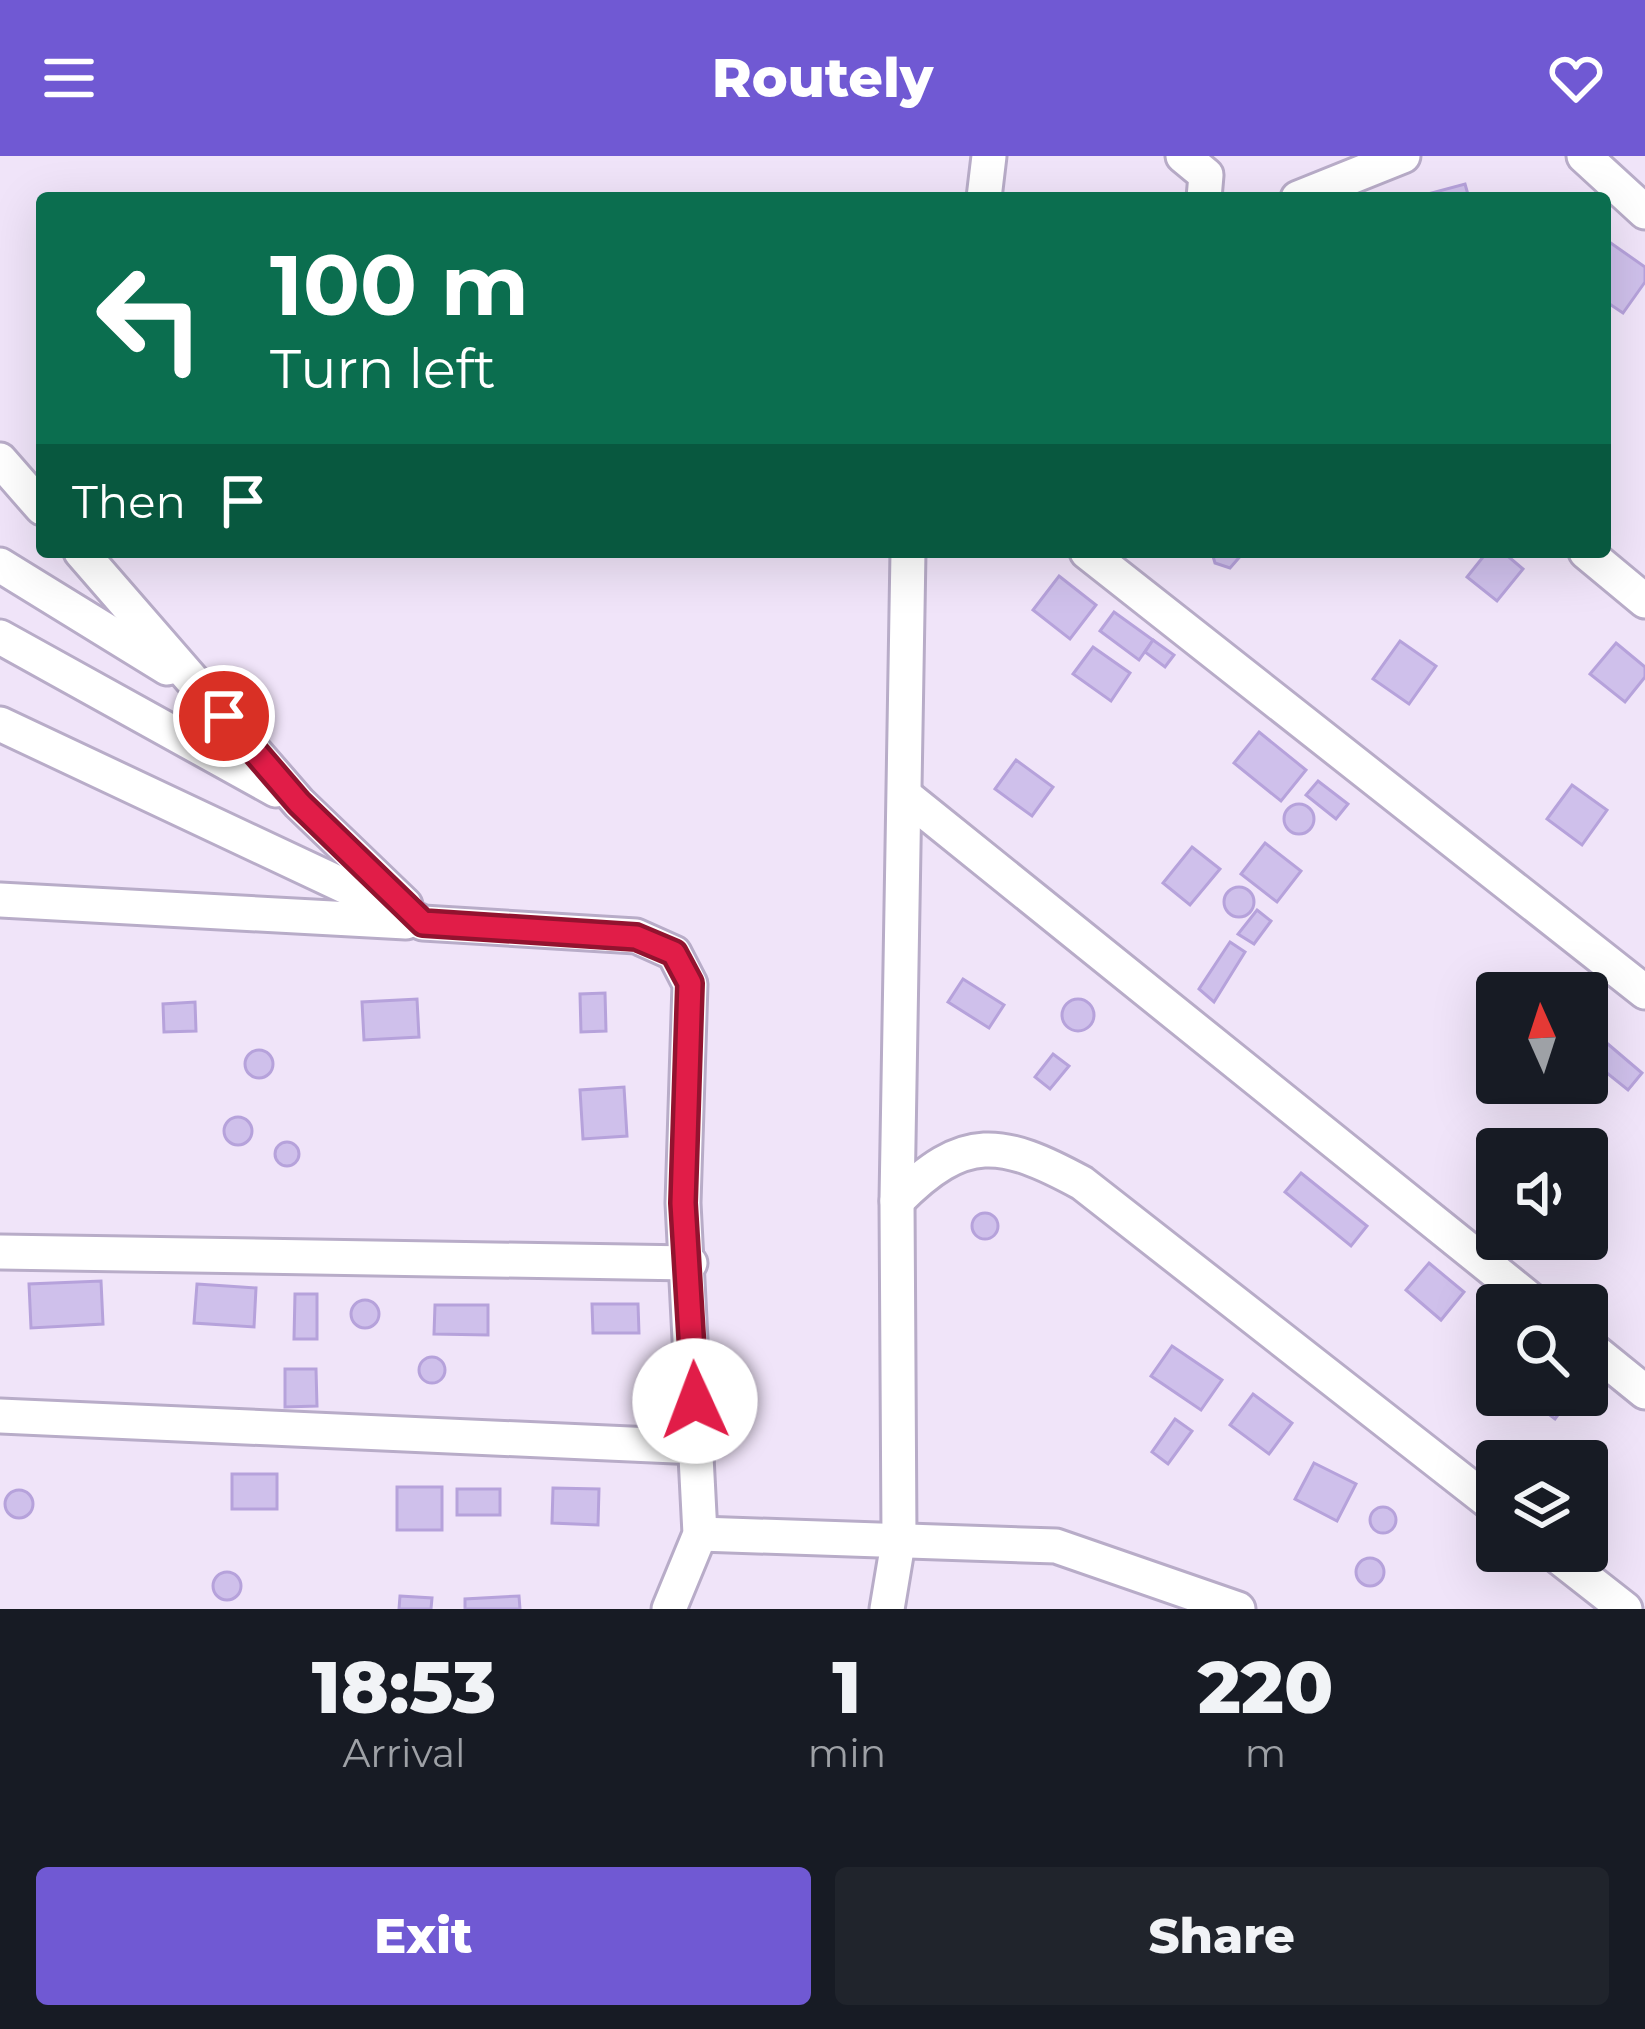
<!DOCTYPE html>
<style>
:root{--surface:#171b24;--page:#20242c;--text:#f1f3f6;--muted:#9ea1a6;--accent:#7059d3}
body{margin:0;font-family:Montserrat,sans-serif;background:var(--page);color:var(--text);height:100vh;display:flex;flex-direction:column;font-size:45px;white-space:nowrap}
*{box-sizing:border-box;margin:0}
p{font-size:39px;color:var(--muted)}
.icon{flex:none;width:66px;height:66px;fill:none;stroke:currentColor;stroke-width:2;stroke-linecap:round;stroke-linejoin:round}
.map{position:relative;height:1453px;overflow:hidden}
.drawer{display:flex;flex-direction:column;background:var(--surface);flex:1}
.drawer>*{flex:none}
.hud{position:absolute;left:36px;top:36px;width:1575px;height:366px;border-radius:12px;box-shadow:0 12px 48px #0002;background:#0b6e4f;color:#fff;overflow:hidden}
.needle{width:78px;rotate:357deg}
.fabs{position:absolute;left:1476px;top:816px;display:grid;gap:24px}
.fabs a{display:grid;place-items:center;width:132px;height:132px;border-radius:12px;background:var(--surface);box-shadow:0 12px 48px #0002;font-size:60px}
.pin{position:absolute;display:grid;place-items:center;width:102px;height:102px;color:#fff;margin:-51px;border:6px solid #fff;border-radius:50%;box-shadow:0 3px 12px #0007}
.me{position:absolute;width:132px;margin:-66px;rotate:358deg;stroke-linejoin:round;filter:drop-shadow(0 0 9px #0008)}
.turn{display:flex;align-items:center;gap:42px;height:252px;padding:0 36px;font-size:54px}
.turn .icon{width:156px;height:156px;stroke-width:2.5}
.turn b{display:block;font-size:84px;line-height:102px}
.then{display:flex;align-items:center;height:114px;padding:0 36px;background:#0003;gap:24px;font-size:45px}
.eta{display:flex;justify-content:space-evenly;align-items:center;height:204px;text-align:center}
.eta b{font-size:72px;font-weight:800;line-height:84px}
.action{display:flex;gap:24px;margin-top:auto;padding:24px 36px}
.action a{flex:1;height:138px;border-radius:12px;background:var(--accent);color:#fff;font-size:48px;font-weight:800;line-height:138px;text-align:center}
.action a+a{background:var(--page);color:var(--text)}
header{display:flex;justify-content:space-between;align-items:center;height:156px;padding:0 36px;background:var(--accent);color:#fff;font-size:54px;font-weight:800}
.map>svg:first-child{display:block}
.building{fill:#cfc0eb;stroke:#b6a2db;stroke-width:3}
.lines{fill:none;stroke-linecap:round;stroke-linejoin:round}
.minor-casing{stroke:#b8acc8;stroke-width:39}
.minor{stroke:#fff;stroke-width:33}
.route-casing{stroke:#92132f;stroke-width:30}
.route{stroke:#e11d48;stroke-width:21}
</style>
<header><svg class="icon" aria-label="menu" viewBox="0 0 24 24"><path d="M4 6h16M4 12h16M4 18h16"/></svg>Routely<svg class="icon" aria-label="heart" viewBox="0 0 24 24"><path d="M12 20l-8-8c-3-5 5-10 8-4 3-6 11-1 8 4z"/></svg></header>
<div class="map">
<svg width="1645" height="1453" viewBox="0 0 1645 1453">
<rect width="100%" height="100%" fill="#f0e4f9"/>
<g class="building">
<polygon points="1465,28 1469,42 1413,42"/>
<polygon points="1605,83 1645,111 1645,126 1623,157 1605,145"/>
<polygon points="1244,396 1230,412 1215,407 1212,397"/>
<polygon points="1487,396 1503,396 1523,413 1497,445 1467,421"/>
<polygon points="1059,420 1096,449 1070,483 1033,454"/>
<polygon points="1114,456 1153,484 1139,504 1100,475"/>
<polygon points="1153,484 1174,499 1165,511 1145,496"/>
<polygon points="1400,485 1436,510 1409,548 1373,523"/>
<polygon points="1616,487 1645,511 1645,521 1625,546 1590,518"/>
<polygon points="1093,491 1130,517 1111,545 1073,518"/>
<polygon points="1259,576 1306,614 1281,645 1234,607"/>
<polygon points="1016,604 1053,631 1032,660 995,633"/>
<polygon points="1318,625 1348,648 1336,663 1306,639"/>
<polygon points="1572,629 1607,654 1582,689 1547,663"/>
<circle cx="1299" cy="663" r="15"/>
<polygon points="1265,687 1301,715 1277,746 1241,718"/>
<polygon points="1192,691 1220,713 1190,749 1163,727"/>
<circle cx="1239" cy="746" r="15"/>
<polygon points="1257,754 1271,765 1254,788 1238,778"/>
<polygon points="1230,786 1245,796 1214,846 1199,833"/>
<polygon points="963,823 1004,849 989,872 948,846"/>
<polygon points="605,837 606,875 581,876 580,838"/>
<circle cx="1078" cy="859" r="16"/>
<polygon points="417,843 419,881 364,884 362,846"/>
<polygon points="195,846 196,875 164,876 163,848"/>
<polygon points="1602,883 1642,917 1628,934 1587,901"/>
<circle cx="259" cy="908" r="14"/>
<polygon points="1053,898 1069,910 1050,933 1035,921"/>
<polygon points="624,931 627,980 583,983 580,934"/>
<circle cx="238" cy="975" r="14"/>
<circle cx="287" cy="998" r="12"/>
<polygon points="1301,1017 1367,1070 1351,1090 1285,1036"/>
<circle cx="985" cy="1070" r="13"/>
<polygon points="1429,1107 1464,1136 1441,1164 1406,1134"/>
<polygon points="101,1125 103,1168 31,1172 29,1128"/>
<polygon points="197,1128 256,1132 254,1171 194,1167"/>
<polygon points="295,1138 317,1138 317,1183 294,1183"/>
<circle cx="365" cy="1158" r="14"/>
<polygon points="592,1148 638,1148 639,1177 593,1177"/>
<polygon points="435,1149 488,1149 488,1179 434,1178"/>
<polygon points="1172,1190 1222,1224 1201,1254 1151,1220"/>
<circle cx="432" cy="1214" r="13"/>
<polygon points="285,1213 316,1213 317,1250 285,1251"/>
<polygon points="1253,1238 1292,1267 1269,1298 1230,1269"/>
<polygon points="1523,1239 1573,1239 1555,1263"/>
<polygon points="1175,1263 1192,1275 1168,1308 1152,1296"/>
<polygon points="1314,1307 1356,1328 1337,1365 1295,1343"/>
<rect x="232" y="1318" width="45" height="35"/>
<rect x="397" y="1331" width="45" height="43"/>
<polygon points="553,1332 599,1333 598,1369 552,1367"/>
<rect x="457" y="1333" width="43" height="26"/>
<circle cx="19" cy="1348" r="14"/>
<circle cx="1383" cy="1364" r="13"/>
<circle cx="1370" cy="1416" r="14"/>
<circle cx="227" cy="1430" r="14"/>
<polygon points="400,1440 432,1442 431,1453 399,1453"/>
<polygon points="519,1440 520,1453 465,1453 465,1443"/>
</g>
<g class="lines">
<defs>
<g id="minor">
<polyline points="1183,0 1206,19 1204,42"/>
<polyline points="1584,0 1645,56"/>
<polyline points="984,42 989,0"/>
<polyline points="1298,42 1403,0"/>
<polyline points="0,304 42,352"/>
<polyline points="81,396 299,647 405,749"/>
<polyline points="1087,396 1645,836"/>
<polyline points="1586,396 1645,445"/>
<polyline points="0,409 167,512"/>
<polyline points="0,481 276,634"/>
<polyline points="0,568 423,767 636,780 674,797 690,828 683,1047 700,1378 669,1453"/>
<polyline points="907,641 1537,1149"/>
<polyline points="0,744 406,766"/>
<path d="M 897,1045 C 964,977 1001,983 1082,1027 L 1497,1352"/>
<polyline points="0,1096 690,1107"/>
<polyline points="1587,1189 1645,1236"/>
<polyline points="0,1260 697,1291"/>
<polyline points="700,1378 1056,1390 1238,1453"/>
<polyline points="1551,1395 1625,1453"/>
<polyline points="887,1453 899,1381 897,1045 908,396"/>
</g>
</defs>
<use href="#minor" class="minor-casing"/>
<use href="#minor" class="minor"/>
</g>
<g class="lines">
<defs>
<polyline id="route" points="224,560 299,647 423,767 636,781 674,797 690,827 683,1047 695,1245"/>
</defs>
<use href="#route" class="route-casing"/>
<use href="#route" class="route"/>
</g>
</svg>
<div class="fabs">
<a><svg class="needle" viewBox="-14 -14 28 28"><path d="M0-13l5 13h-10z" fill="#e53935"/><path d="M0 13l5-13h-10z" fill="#9ea1a6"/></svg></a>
<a><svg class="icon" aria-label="sound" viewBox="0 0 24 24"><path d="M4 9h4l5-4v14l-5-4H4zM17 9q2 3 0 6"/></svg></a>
<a><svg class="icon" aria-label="search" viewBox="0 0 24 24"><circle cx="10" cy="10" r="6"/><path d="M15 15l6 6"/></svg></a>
<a><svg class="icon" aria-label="layers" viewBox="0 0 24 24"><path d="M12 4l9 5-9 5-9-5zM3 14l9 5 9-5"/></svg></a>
</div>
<div class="pin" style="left:224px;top:560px;background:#d93025"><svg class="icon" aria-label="arrive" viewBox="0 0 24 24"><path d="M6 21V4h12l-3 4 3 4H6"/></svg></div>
<svg class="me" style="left:695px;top:1245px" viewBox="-20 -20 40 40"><circle r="19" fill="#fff"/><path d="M0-13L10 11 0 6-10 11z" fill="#e11d48"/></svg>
<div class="hud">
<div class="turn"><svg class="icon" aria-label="left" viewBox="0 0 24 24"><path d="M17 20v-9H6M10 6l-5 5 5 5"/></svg><div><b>100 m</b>Turn left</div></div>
<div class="then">Then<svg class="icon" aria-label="arrive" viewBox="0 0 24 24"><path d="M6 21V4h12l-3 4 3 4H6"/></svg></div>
</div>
</div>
<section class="drawer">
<div class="eta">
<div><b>18:53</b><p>Arrival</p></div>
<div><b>1</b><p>min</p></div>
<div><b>220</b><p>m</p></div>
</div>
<div class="action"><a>Exit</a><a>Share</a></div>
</section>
